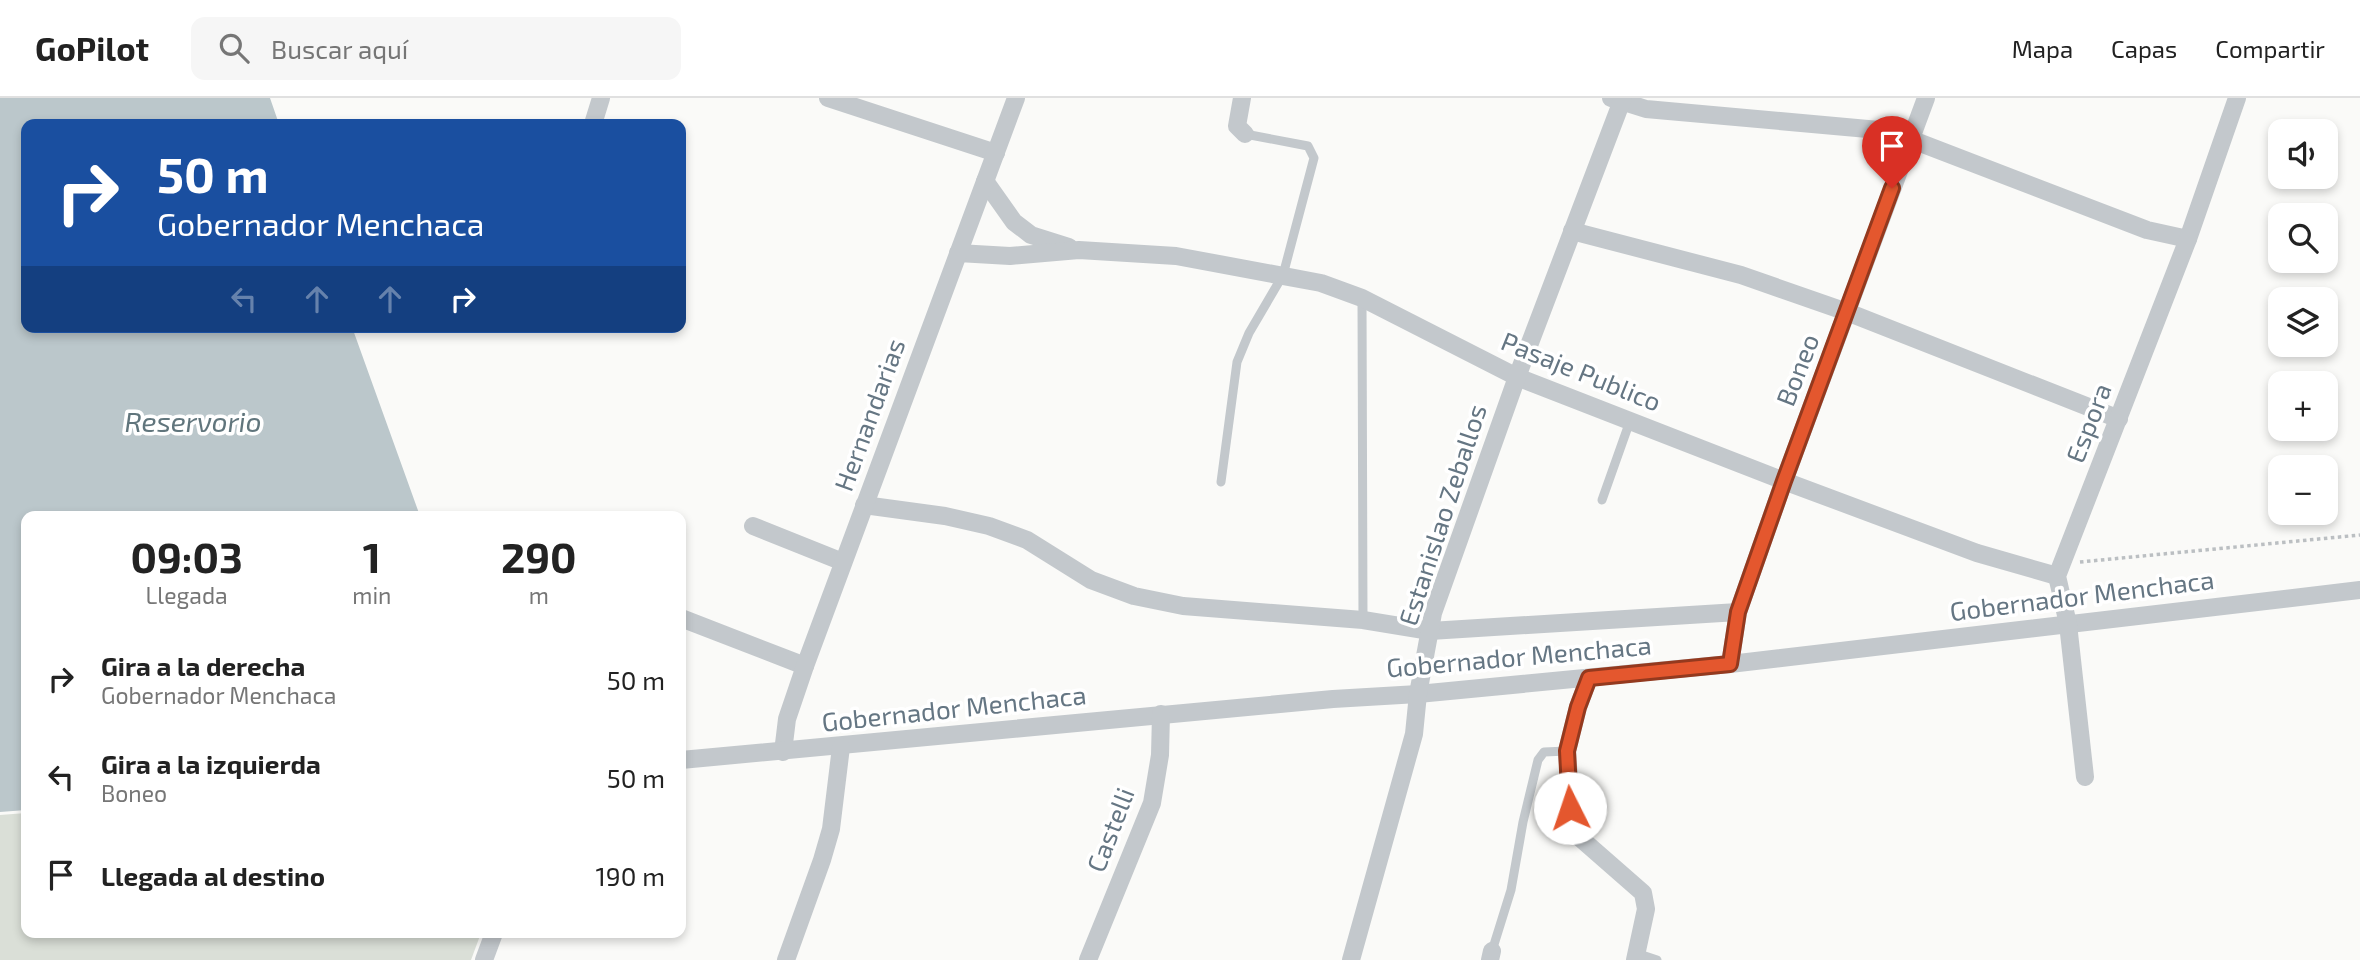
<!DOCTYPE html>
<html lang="es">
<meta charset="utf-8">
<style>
:root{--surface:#fff;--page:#f6f6f6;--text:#222;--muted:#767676;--line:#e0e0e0}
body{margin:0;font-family:"Exo 2",sans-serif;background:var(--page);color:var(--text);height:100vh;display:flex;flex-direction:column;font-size:26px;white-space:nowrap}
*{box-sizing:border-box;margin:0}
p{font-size:23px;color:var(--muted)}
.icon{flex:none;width:38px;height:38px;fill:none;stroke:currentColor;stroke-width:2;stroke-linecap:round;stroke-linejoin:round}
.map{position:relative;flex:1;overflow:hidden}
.drawer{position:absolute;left:21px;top:413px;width:665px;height:427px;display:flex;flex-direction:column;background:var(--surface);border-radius:14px;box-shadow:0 4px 10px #0003}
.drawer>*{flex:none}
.hud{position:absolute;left:21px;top:21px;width:665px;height:214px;border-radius:14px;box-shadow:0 4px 10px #0003;background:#1a4fa0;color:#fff;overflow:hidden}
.fabs{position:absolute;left:2268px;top:21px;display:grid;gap:14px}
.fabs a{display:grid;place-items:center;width:70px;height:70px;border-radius:14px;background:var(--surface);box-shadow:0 4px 10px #0003;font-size:35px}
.pin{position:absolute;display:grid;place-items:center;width:60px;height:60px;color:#fff;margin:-72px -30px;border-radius:50% 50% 50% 0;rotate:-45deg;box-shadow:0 0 7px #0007}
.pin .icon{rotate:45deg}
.me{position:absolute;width:77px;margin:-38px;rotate:356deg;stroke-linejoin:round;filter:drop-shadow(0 0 5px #0008)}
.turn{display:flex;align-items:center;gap:24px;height:147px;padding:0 21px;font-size:32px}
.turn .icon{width:91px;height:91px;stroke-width:2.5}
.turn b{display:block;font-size:49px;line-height:60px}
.lanes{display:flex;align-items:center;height:66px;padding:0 21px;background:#0003;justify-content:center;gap:35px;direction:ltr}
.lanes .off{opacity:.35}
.eta{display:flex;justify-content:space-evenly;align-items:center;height:119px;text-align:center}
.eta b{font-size:42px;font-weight:700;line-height:49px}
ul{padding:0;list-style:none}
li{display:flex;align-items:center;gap:21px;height:98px;padding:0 21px}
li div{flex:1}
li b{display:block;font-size:26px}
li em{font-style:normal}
header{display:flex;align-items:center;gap:42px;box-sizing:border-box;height:98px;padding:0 35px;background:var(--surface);border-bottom:2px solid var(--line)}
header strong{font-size:33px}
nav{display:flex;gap:38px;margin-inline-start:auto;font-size:24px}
.search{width:490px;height:63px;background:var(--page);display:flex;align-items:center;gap:18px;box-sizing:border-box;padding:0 24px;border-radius:14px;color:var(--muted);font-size:26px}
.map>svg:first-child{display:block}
.green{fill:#dadfd7}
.water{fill:#bbc7cb}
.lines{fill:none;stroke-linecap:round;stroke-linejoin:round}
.path{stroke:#bbbfc2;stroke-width:3.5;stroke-dasharray:3.5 3.5;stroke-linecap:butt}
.lane{stroke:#c3c8cc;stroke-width:9}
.street{stroke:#c3c8cc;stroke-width:18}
.route-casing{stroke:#94391e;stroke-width:18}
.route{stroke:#e4572e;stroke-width:12}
.labels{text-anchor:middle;stroke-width:7;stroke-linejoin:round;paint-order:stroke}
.street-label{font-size:26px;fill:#657683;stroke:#fff}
.water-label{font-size:28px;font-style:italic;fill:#60757c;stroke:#fff}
</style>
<header>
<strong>GoPilot</strong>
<div class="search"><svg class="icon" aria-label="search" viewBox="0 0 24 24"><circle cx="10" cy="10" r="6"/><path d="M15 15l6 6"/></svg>Buscar aquí</div>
<nav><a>Mapa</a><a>Capas</a><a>Compartir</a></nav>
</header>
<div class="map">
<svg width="2360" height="862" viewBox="0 0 2360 862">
<rect width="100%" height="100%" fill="#fafaf8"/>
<polygon class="green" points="26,715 26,835 481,835 471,862 0,862 0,717"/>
<polygon class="water" points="0,0 270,0 279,26 26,26 26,229 352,229 420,418 26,418 26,712 0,714"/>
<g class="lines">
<polyline class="path" points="2080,464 2360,437"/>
<g class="lane">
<polyline points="1362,200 1363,522"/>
<polyline points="1221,384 1237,264 1249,235 1283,177 1314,60 1308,48 1245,36"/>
<polyline points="1602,402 1630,323"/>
<polyline points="1492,853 1511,792 1523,724 1538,662 1544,654 1567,653"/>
<polyline points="1636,855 1657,862"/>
</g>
<g class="street">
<polyline points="828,0 996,55"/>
<polyline points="1242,0 1237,28 1245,36"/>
<polyline points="1611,0 1646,11 1879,32 1910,41 2147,132 2188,141"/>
<polyline points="593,26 601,0"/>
<polyline points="985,83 1014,124 1031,137 1069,149"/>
<polyline points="1572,133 1741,177 1847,214 2119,321"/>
<polyline points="958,155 1010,158 1079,152 1176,158 1321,185 1362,200 1517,279 1784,383 1977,455 2057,478"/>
<polyline points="864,407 945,418 989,428 1027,442 1091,482 1134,498 1183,508 1363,522 1430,533 1738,514"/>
<polyline points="753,428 843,464"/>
<polyline points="681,520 805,568"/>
<polyline points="1730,566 1738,514 1784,383 1926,0"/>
<polyline points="1589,580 1578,609 1567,653 1572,725 1579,739 1643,795 1646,811 1635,862"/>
<polyline points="783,654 787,621 805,568 1016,0"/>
<polyline points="681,662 1333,601 1418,596 1730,566 2360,492"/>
<polyline points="2085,679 2068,526 2057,478 2188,141 2237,0"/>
<polyline points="484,862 494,835"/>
<polyline points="786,862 822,762 831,731 841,649"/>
<polyline points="1088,862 1152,705 1160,657 1161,616"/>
<polyline points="1351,862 1414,636 1418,596 1433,515 1517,279 1623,0"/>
<polyline points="1490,862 1492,853"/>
</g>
</g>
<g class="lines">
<defs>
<polyline id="route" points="1570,710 1567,653 1578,609 1589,580 1730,566 1738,514 1784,383 1892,90"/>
</defs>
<use href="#route" class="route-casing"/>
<use href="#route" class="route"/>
</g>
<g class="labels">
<g class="street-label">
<text transform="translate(1798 272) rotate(-69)" y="9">Boneo</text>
<text transform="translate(1581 274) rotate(22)" y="9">Pasaje Publico</text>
<text transform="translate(870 317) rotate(-70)" y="9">Hernandarias</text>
<text transform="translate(2089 325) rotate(-69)" y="9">Espora</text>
<text transform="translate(1443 417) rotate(-72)" y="9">Estanislao Zeballos</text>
<text transform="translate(2082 498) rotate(-7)" y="9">Gobernador Menchaca</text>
<text transform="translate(1519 559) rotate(-5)" y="9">Gobernador Menchaca</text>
<text transform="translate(954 611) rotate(-6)" y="9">Gobernador Menchaca</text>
<text transform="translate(1111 732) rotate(-69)" y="9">Castelli</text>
</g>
<g class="water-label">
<text x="193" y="334">Reservorio</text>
</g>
</g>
</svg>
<div class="fabs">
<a><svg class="icon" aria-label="sound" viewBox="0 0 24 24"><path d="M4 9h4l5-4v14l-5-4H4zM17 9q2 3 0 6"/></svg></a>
<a><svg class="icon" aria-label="search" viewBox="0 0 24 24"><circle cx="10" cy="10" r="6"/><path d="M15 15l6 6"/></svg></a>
<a><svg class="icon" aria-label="layers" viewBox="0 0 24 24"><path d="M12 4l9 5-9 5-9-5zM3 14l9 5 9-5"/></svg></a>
<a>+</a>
<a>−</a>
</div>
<div class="pin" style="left:1892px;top:90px;background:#d93025"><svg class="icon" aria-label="arrive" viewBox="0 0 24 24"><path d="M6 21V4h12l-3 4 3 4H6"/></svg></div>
<svg class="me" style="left:1570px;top:710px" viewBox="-20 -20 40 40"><circle r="19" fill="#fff"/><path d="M0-13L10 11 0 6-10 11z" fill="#e4572e"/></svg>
<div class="hud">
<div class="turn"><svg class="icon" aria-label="right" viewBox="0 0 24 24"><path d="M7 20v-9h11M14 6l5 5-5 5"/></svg><div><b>50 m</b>Gobernador Menchaca</div></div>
<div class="lanes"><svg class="icon off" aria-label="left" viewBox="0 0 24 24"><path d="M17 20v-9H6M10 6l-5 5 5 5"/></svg><svg class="icon off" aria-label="ahead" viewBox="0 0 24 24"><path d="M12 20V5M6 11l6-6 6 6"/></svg><svg class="icon off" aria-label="ahead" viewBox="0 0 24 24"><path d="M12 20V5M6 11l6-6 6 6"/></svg><svg class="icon" aria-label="right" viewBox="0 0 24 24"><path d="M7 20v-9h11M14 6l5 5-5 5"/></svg></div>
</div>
<section class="drawer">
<div class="eta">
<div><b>09:03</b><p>Llegada</p></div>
<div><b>1</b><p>min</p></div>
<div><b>290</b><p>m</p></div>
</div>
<ul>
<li><svg class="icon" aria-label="right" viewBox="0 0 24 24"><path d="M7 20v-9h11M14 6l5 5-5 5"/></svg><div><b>Gira a la derecha</b><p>Gobernador Menchaca</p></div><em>50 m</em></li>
<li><svg class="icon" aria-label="left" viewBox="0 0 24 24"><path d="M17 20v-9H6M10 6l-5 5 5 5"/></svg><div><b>Gira a la izquierda</b><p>Boneo</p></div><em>50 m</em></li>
<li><svg class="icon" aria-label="arrive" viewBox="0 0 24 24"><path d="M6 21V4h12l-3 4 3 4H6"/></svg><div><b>Llegada al destino</b></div><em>190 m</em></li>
</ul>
</section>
</div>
